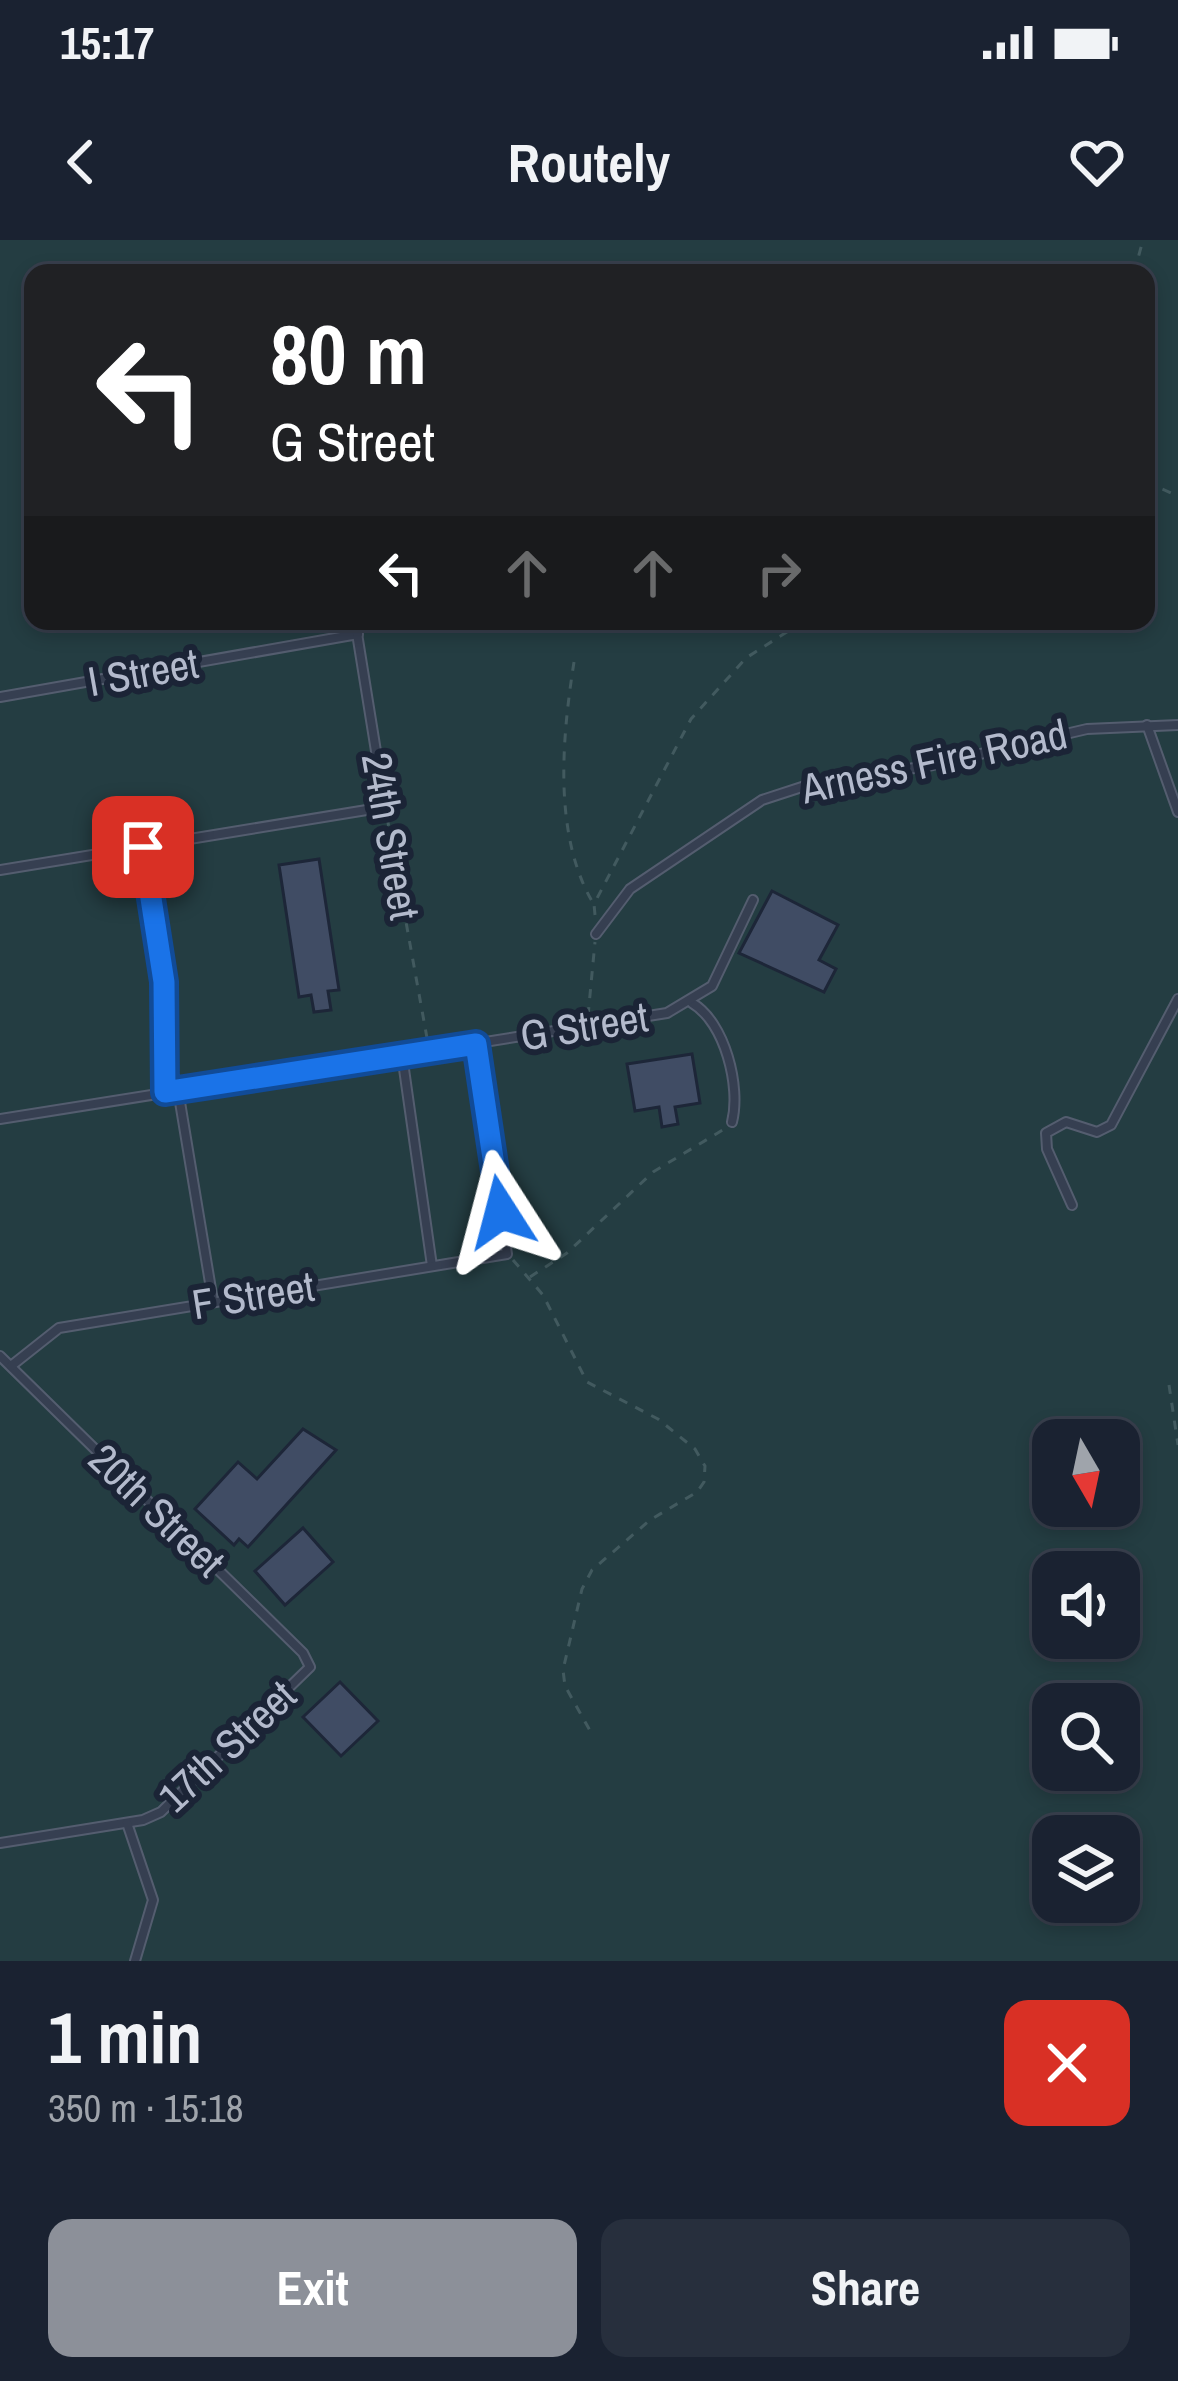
<!DOCTYPE html>
<meta charset="utf-8">
<style>
:root{--surface:#1a2231;--page:#272f3d;--text:#f1f3f6;--muted:#9fa4ab;--line:#383f4d;--accent:#8c9099}
body{margin:0;font-family:"Archivo Narrow",sans-serif;background:var(--page);color:var(--text);height:100vh;display:flex;flex-direction:column;font-size:45px;white-space:nowrap}
*{box-sizing:border-box;margin:0}
p{font-size:39px;color:var(--muted)}
.icon{flex:none;width:66px;height:66px;fill:none;stroke:currentColor;stroke-width:2;stroke-linecap:round;stroke-linejoin:round}
.map{position:relative;height:1721px;overflow:hidden}
.panel{display:flex;flex-direction:column;background:var(--surface);flex:1}
.panel>*{flex:none}
.banner{position:absolute;left:24px;top:24px;width:1131px;height:366px;border-radius:24px;box-shadow:0 6px 18px #0003,0 0 0 3px var(--line);background:#202124;color:#fff;overflow:hidden}
.needle{width:78px;rotate:171deg}
.buttons{position:absolute;left:1032px;top:1179px;display:grid;gap:24px}
.buttons a{display:grid;place-items:center;width:108px;height:108px;border-radius:24px;background:var(--surface);box-shadow:0 6px 18px #0003,0 0 0 3px var(--line);font-size:60px}
.pin{position:absolute;display:grid;place-items:center;width:102px;height:102px;color:#fff;margin:-51px;border-radius:24px;box-shadow:0 6px 18px #0006}
.me{position:absolute;width:132px;margin:-66px;rotate:351deg;stroke-linejoin:round;filter:drop-shadow(0 0 9px #0008)}
.turn{display:flex;align-items:center;gap:42px;height:252px;padding:0 48px;font-size:54px}
.turn .icon{width:156px;height:156px;stroke-width:2.5}
.turn b{display:block;font-size:84px;line-height:102px}
.lanes{display:flex;align-items:center;height:114px;padding:0 48px;background:#0003;justify-content:center;gap:60px;direction:ltr}
.lanes .off{opacity:.35}
.round{display:grid;place-items:center;flex:none;width:126px;height:126px;border-radius:24px;background:var(--page)}
.overview{display:flex;align-items:center;justify-content:space-between;height:204px;padding:0 48px}
h1{font-size:72px;font-weight:700;line-height:90px}
.cta{display:flex;gap:24px;margin-top:auto;padding:24px 48px}
.cta a{flex:1;height:138px;border-radius:24px;background:var(--accent);color:#fff;font-size:48px;font-weight:700;line-height:138px;text-align:center}
.cta a+a{background:var(--page);color:var(--text)}
.status{display:flex;justify-content:space-between;align-items:center;height:84px;padding:0 60px;background:var(--surface);direction:ltr}
.status svg{height:33px;fill:currentColor}
header{display:flex;justify-content:space-between;align-items:center;height:156px;padding:0 48px;background:var(--surface);font-size:54px;font-weight:700}
.map>svg:first-child{display:block}
.green{fill:#243d42;fill-rule:evenodd}
.building{fill:#404c64;stroke:#1d2638;stroke-width:3}
.lines{fill:none;stroke-linecap:round;stroke-linejoin:round}
.service-casing{stroke:#545d6f;stroke-width:12}
.path{stroke:#425a5f;stroke-width:3;stroke-dasharray:9 9;stroke-linecap:butt}
.service{stroke:#363f51;stroke-width:8}
.route-casing{stroke:#114b97;stroke-width:30}
.route{stroke:#1a73e8;stroke-width:21}
.labels{text-anchor:middle;stroke-width:12;stroke-linejoin:round;paint-order:stroke}
.street-label{font-size:42px;fill:#b3bacc;stroke:#1b2436}
</style>
<div class="status"><b>15:17</b><svg viewBox="0 0 49 12"><path d="M0 12V9h3v3zM5 12V6h3v6zM10 12V3h3v9zM15 12V0h3v12zM26 1h20v11H26zM47 4h2v5h-2z"/></svg></div>
<header><svg class="icon" aria-label="back" viewBox="0 0 24 24"><path d="M15 5l-7 7 7 7"/></svg>Routely<svg class="icon" aria-label="heart" viewBox="0 0 24 24"><path d="M12 20l-8-8c-3-5 5-10 8-4 3-6 11-1 8 4z"/></svg></header>
<div class="map">
<svg width="1178" height="1721" viewBox="0 0 1178 1721">
<rect width="100%" height="100%" fill="#222d41"/>
<path class="green" d="M 0,0 L 1178,0 L 1178,1721 L 0,1721 ZM 33,33 L 1146,33 L 1146,381 L 33,381 ZM 1053,1200 L 1119,1200 L 1119,1266 L 1053,1266 ZM 1053,1332 L 1119,1332 L 1119,1398 L 1053,1398 ZM 1053,1464 L 1119,1464 L 1119,1530 L 1053,1530 ZM 1053,1596 L 1119,1596 L 1119,1662 L 1053,1662 Z"/>
<g class="building">
<polygon points="319,619 339,750 328,751 331,770 314,772 311,755 299,757 279,625"/>
<polygon points="772,651 838,685 819,720 836,729 824,752 739,713"/>
<polygon points="692,814 700,863 675,867 678,884 662,887 659,867 635,871 627,824"/>
<polygon points="303,1189 336,1210 248,1307 239,1299 234,1305 195,1269 238,1222 257,1239"/>
<polygon points="303,1288 333,1322 285,1365 255,1331"/>
<polygon points="340,1442 378,1481 341,1516 303,1477"/>
</g>
<g class="lines">
<defs>
<g id="service">
<polyline points="0,457 358,394"/>
<polyline points="1147,485 1178,572"/>
<polyline points="143,607 164,742 165,852"/>
<polyline points="0,630 385,567 355,381"/>
<polyline points="596,694 630,649 762,560 808,545 933,525 1087,489 1178,485"/>
<path d="M 692,763 C 725,782 741,847 732,882"/>
<polyline points="402,815 432,1026"/>
<polyline points="178,850 213,1061"/>
<polyline points="0,879 667,773 712,746 753,660"/>
<polyline points="1072,965 1047,909 1046,893 1066,882 1097,892 1111,885 1178,759"/>
<polyline points="0,1116 303,1413 310,1427 161,1572 143,1580 0,1603"/>
<polyline points="11,1126 59,1088 507,1014 475,804"/>
<polyline points="127,1583 153,1660 135,1721"/>
</g>
</defs>
<use href="#service" class="service-casing"/>
<g class="path">
<polyline points="1134,33 1143,0"/>
<polyline points="1146,242 1178,256"/>
<path d="M 574,422 C 562,498 553,595 593,663"/>
<polyline points="387,577 427,798"/>
<polyline points="595,675 594,664 691,479 746,418 804,381"/>
<polyline points="588,776 595,702"/>
<polyline points="513,1020 543,1055 587,1142 658,1179 695,1209 705,1226 704,1242 697,1252 650,1280 592,1330 582,1349 563,1430 565,1446 593,1496"/>
<polyline points="530,1037 567,1013 653,932 726,888"/>
<polyline points="1169,1145 1178,1205"/>
</g>
<use href="#service" class="service"/>
</g>
<g class="lines">
<defs>
<polyline id="route" points="143,607 164,742 165,852 476,804 501,972"/>
</defs>
<use href="#route" class="route-casing"/>
<use href="#route" class="route"/>
</g>
<g class="labels">
<g class="street-label">
<text transform="translate(143 432) rotate(-10)" y="15">I Street</text>
<text transform="translate(934 521) rotate(-12)" y="15">Arness Fire Road</text>
<text transform="translate(391 596) rotate(80)" y="15">24th Street</text>
<text transform="translate(584 786) rotate(-9)" y="15">G Street</text>
<text transform="translate(253 1055) rotate(-9)" y="15">F Street</text>
<text transform="translate(157 1270) rotate(44)" y="15">20th Street</text>
<text transform="translate(227 1506) rotate(-43)" y="15">17th Street</text>
</g>
</g>
</svg>
<div class="buttons">
<a><svg class="needle" viewBox="-14 -14 28 28"><path d="M0-13l5 13h-10z" fill="#e53935"/><path d="M0 13l5-13h-10z" fill="#9fa4ab"/></svg></a>
<a><svg class="icon" aria-label="sound" viewBox="0 0 24 24"><path d="M4 9h4l5-4v14l-5-4H4zM17 9q2 3 0 6"/></svg></a>
<a><svg class="icon" aria-label="search" viewBox="0 0 24 24"><circle cx="10" cy="10" r="6"/><path d="M15 15l6 6"/></svg></a>
<a><svg class="icon" aria-label="layers" viewBox="0 0 24 24"><path d="M12 4l9 5-9 5-9-5zM3 14l9 5 9-5"/></svg></a>
</div>
<div class="pin" style="left:143px;top:607px;background:#d93025"><svg class="icon" aria-label="arrive" viewBox="0 0 24 24"><path d="M6 21V4h12l-3 4 3 4H6"/></svg></div>
<svg class="me" style="left:501px;top:972px" viewBox="-20 -20 40 40"><path d="M0-17L14 15 0 8-14 15z" fill="#1a73e8" stroke="#fff" stroke-width="4"/></svg>
<div class="banner">
<div class="turn"><svg class="icon" aria-label="left" viewBox="0 0 24 24"><path d="M17 20v-9H6M10 6l-5 5 5 5"/></svg><div><b>80 m</b>G Street</div></div>
<div class="lanes"><svg class="icon" aria-label="left" viewBox="0 0 24 24"><path d="M17 20v-9H6M10 6l-5 5 5 5"/></svg><svg class="icon off" aria-label="ahead" viewBox="0 0 24 24"><path d="M12 20V5M6 11l6-6 6 6"/></svg><svg class="icon off" aria-label="ahead" viewBox="0 0 24 24"><path d="M12 20V5M6 11l6-6 6 6"/></svg><svg class="icon off" aria-label="right" viewBox="0 0 24 24"><path d="M7 20v-9h11M14 6l5 5-5 5"/></svg></div>
</div>
</div>
<section class="panel">
<div class="overview"><div><h1>1 min</h1><p>350 m · 15:18</p></div><a class="round" style="background:#d93025;color:#fff"><svg class="icon" aria-label="close" viewBox="0 0 24 24"><path d="M6 6l12 12M18 6L6 18"/></svg></a></div>
<div class="cta"><a>Exit</a><a>Share</a></div>
</section>
